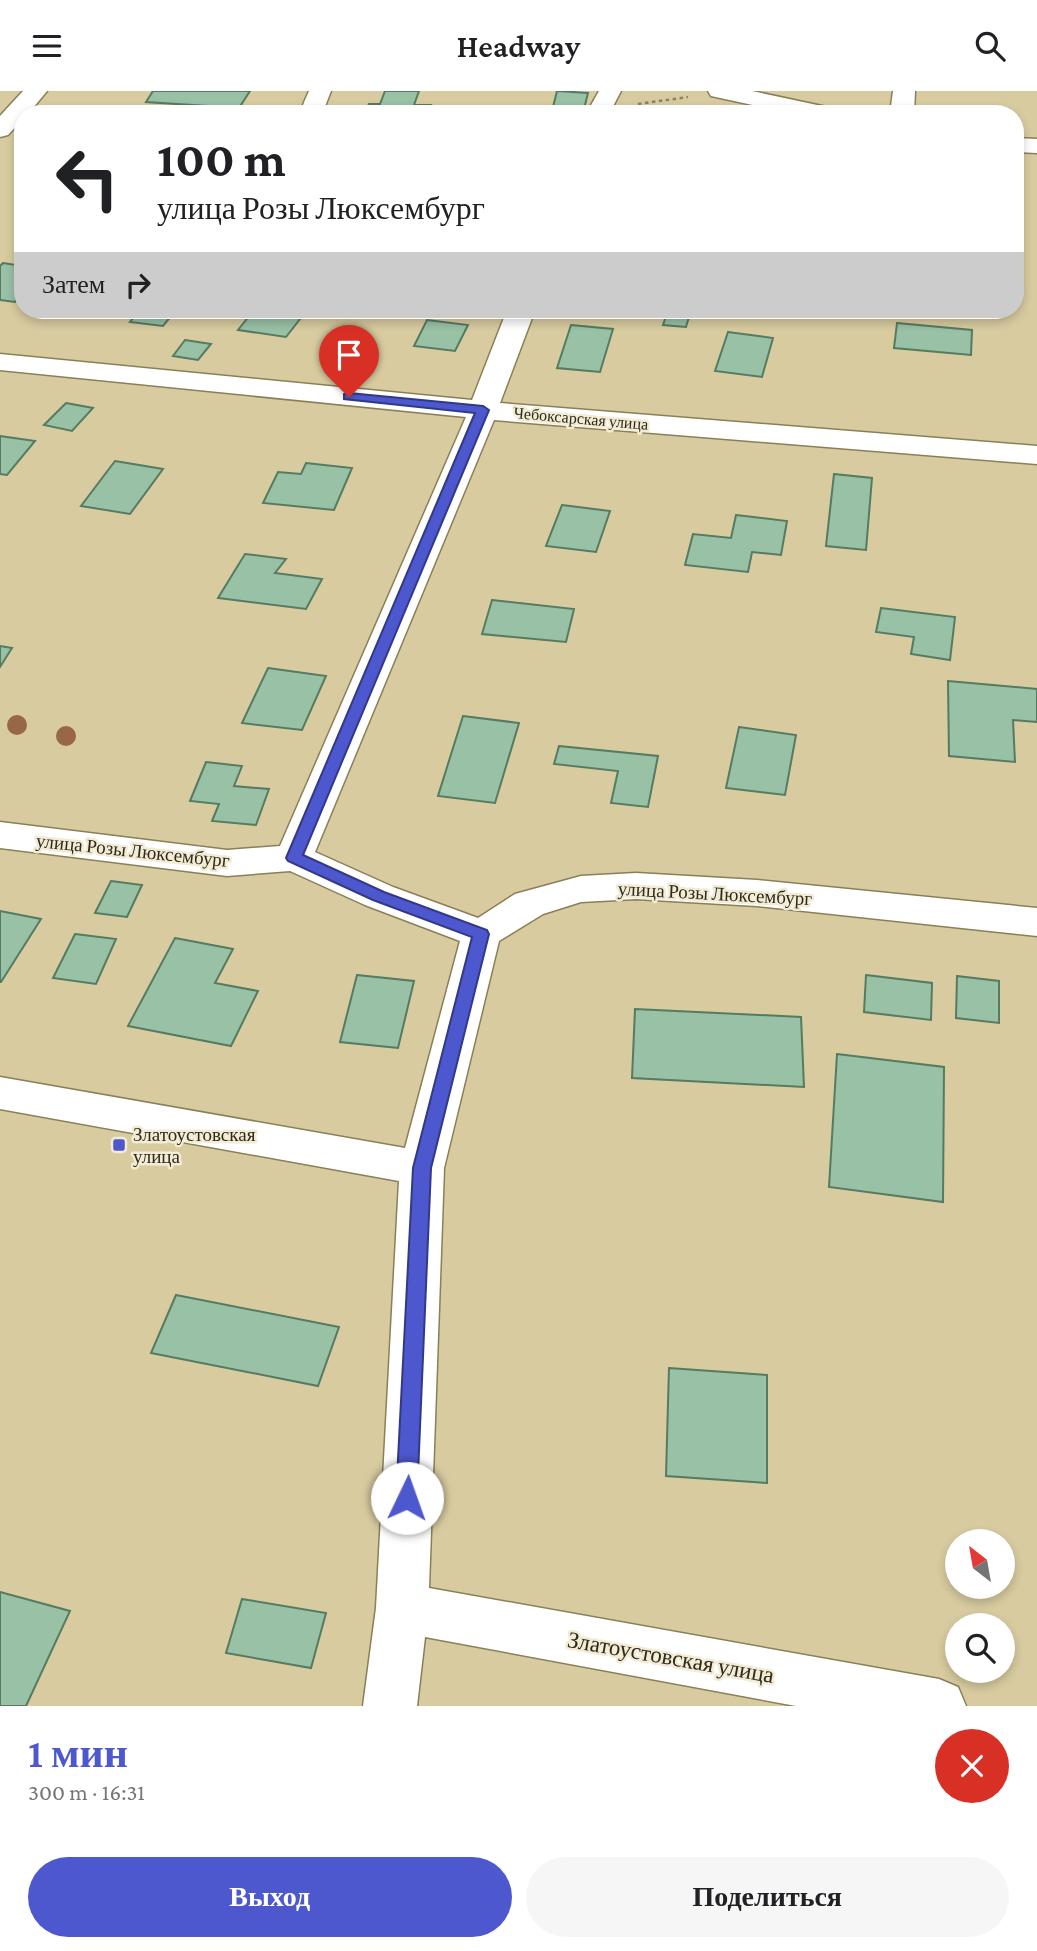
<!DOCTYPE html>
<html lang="ru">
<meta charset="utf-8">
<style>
:root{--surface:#fff;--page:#f6f6f6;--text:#202124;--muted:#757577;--accent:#4d58ce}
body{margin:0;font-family:"Crimson Pro",serif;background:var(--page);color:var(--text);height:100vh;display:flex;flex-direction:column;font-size:26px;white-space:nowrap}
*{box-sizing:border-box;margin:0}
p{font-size:23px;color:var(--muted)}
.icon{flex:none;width:38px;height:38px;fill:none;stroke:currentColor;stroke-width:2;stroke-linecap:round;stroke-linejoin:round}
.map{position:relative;height:1615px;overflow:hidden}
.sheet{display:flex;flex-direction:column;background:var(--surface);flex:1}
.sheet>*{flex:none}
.guide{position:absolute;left:14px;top:14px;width:1010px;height:214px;border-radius:28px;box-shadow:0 4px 10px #0003;background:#fff;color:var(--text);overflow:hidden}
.needle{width:46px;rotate:329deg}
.controls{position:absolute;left:945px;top:1438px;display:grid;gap:14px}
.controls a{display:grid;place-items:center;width:70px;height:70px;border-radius:50%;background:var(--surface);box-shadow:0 4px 10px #0003;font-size:35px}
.pin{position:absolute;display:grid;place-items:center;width:60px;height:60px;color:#fff;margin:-72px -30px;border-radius:50% 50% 50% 0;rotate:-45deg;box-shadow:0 0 7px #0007}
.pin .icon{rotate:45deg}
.me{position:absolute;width:77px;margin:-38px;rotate:3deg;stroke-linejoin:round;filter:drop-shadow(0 0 5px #0008)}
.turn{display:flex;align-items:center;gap:24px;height:147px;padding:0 28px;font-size:32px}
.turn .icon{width:91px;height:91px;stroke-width:2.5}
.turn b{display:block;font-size:49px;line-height:60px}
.then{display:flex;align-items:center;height:66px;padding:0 28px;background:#0003;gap:14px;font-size:26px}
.round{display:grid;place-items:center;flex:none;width:74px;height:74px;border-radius:37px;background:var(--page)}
.head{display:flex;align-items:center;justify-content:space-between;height:119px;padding:0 28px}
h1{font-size:42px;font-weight:600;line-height:52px;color:var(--accent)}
.primary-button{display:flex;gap:14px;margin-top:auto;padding:14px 28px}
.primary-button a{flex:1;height:80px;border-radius:42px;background:var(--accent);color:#fff;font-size:28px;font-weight:600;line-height:80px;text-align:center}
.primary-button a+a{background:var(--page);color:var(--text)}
header{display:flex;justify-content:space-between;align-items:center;height:91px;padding:0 28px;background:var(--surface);font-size:32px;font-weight:600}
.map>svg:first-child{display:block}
.building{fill:#99c1a5;stroke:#557b61;stroke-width:2}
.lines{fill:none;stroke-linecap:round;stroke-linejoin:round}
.minor-casing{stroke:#8a7f56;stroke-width:3}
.path{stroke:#8b8263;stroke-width:2.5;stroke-dasharray:3.5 3.5;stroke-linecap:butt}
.minor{fill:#fff;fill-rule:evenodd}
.tree{fill:#986649}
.route{fill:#4d58ce;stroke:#323986;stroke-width:2}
.poi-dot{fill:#4d58ce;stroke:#f2ecd6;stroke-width:2.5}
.labels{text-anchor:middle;stroke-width:5;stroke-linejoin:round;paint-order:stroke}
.far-street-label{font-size:16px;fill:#2f2a19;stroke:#f2ecd6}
.street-label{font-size:19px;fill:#2f2a19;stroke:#f2ecd6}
.poi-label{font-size:19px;fill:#2f2a19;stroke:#f2ecd6;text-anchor:start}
.near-street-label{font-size:23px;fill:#2f2a19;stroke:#f2ecd6}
</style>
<header><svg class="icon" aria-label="menu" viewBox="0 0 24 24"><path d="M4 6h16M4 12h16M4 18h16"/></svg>Headway<svg class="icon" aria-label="search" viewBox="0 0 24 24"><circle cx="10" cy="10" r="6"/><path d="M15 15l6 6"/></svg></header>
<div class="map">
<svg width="1037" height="1615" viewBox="0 0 1037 1615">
<rect width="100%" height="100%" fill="#d8cba0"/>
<g class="building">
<polygon points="153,0 250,0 239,17 146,11"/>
<polygon points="385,0 419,0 414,14 431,14 428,23 364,23 369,13 380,13"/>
<polygon points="557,0 588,2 584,18 553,16"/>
<polygon points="3,172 23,175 23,182 19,185 23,186 23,203 15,211 0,209 0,175"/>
<polygon points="139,219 176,219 163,235 130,231"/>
<polygon points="254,219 307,219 286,246 238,239"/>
<polygon points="668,219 691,219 686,236 663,234"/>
<polygon points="427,229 468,234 455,260 414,255"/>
<polygon points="897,232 972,239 971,264 894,257"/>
<polygon points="571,234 613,238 600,281 557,277"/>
<polygon points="728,241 773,247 762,286 715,280"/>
<polygon points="185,249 211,253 198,269 173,265"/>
<polygon points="66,312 93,317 72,340 44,334"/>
<polygon points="0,345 35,350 7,384 0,383"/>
<polygon points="115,370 163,378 130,423 81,415"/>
<polygon points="306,372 352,377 334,419 263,412 278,381 301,383"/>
<polygon points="834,383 872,387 866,459 826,455"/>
<polygon points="562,414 610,420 596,461 546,455"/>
<polygon points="736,424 787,430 781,464 752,461 748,481 685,474 693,443 731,447"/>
<polygon points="245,463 286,468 275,482 322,488 306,518 218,507"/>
<polygon points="492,509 574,518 566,551 482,543"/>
<polygon points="881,517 955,526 950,569 911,563 914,546 876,541"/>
<polygon points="0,555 12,557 0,576"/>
<polygon points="268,577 326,585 302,639 242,632"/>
<polygon points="948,590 1037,598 1037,631 1013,629 1015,671 949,665"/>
<polygon points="463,625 519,632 495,712 438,705"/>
<polygon points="739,636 796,644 785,704 726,697"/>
<polygon points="559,655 658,665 648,716 611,712 618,680 554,673"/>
<polygon points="206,671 242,675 234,695 269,698 256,734 212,730 219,713 190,710"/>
<polygon points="111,790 142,794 127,826 95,822"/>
<polygon points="0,820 41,828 1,891 0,891"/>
<polygon points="75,843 116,848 96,893 53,887"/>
<polygon points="175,847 233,858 215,892 258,900 231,955 128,935"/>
<polygon points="357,884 414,890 398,957 340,951"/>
<polygon points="866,884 932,892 931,929 864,921"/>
<polygon points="957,885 999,890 999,932 956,927"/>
<polygon points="635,918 801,926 804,996 632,987"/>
<polygon points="837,963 944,976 943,1111 829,1096"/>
<polygon points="176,1204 339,1236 318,1295 151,1262"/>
<polygon points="669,1277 767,1284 767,1392 666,1385"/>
<polygon points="0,1501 70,1520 26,1615 0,1615"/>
<polygon points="242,1508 326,1522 311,1577 226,1562"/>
</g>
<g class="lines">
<defs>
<g id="minor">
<polygon points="23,0 47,0 28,23 23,23 23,28 8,44 0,46 0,25"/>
<polygon points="309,0 331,0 322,23 299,23"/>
<polygon points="599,0 621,0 609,23 586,23"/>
<polygon points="708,0 752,0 836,18 839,23 794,23 711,5"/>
<polygon points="893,0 915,0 914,23 890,23"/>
<polygon points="1015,47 1037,48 1037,62 1015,61"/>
<polygon points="507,219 535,219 500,312 1037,355 1037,373 494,329 315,761 393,796 478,827 515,803 581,785 636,782 757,789 1037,817 1037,845 757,815 636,808 581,811 543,823 499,850 444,1077 429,1497 939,1588 958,1596 966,1615 796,1615 425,1546 417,1615 363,1615 376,1517 399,1090 0,1018 0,986 405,1057 460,850 365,814 290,780 227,785 0,757 0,731 227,759 280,755 466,326 0,279 0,263 472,309"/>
</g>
</defs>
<use href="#minor" class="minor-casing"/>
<polyline class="path" points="638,13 688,6"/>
<use href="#minor" class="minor"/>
</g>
<g class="tree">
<circle cx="17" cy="634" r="10"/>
<circle cx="66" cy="645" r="10"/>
</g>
<polygon class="route" points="349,302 483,315 489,319 303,764 384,801 487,839 489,843 431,1077 417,1407 414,1414 407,1417 399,1414 396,1407 413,1077 472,846 373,809 288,770 286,767 475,322 344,308 344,303"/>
<rect class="poi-dot" x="112" y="1047" width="14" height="14" rx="3.5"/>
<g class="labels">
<g class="far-street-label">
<text transform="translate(581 327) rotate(5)" y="6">Чебоксарская улица</text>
</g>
<g class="street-label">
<text transform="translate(133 759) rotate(6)" y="7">улица Розы Люксембург</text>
<text transform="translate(715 802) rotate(3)" y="7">улица Розы Люксембург</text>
</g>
<g class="poi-label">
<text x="133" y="1050">Златоустовская<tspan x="133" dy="22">улица</tspan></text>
</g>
<g class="near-street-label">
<text transform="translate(671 1566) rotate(10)" y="8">Златоустовская улица</text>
</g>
</g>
</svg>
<div class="controls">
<a><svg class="needle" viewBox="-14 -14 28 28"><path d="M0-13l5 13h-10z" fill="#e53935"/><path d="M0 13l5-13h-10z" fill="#757577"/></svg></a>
<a><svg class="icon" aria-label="search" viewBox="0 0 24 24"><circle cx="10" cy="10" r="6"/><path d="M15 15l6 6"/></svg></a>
</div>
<div class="pin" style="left:349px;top:306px;background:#d93025"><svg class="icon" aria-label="arrive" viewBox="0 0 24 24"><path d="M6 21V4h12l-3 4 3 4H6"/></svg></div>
<svg class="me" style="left:407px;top:1407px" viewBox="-20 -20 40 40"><circle r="19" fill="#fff"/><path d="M0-13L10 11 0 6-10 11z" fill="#4d58ce"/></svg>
<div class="guide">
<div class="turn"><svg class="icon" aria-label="left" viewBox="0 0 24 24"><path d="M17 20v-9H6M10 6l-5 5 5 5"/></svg><div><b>100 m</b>улица Розы Люксембург</div></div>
<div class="then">Затем<svg class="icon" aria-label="right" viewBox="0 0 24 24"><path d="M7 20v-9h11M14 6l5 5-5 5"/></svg></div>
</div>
</div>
<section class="sheet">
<div class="head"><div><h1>1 мин</h1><p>300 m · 16:31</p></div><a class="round" style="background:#d93025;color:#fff"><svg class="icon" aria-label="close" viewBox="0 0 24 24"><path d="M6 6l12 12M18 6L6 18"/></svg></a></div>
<div class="primary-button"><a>Выход</a><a>Поделиться</a></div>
</section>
